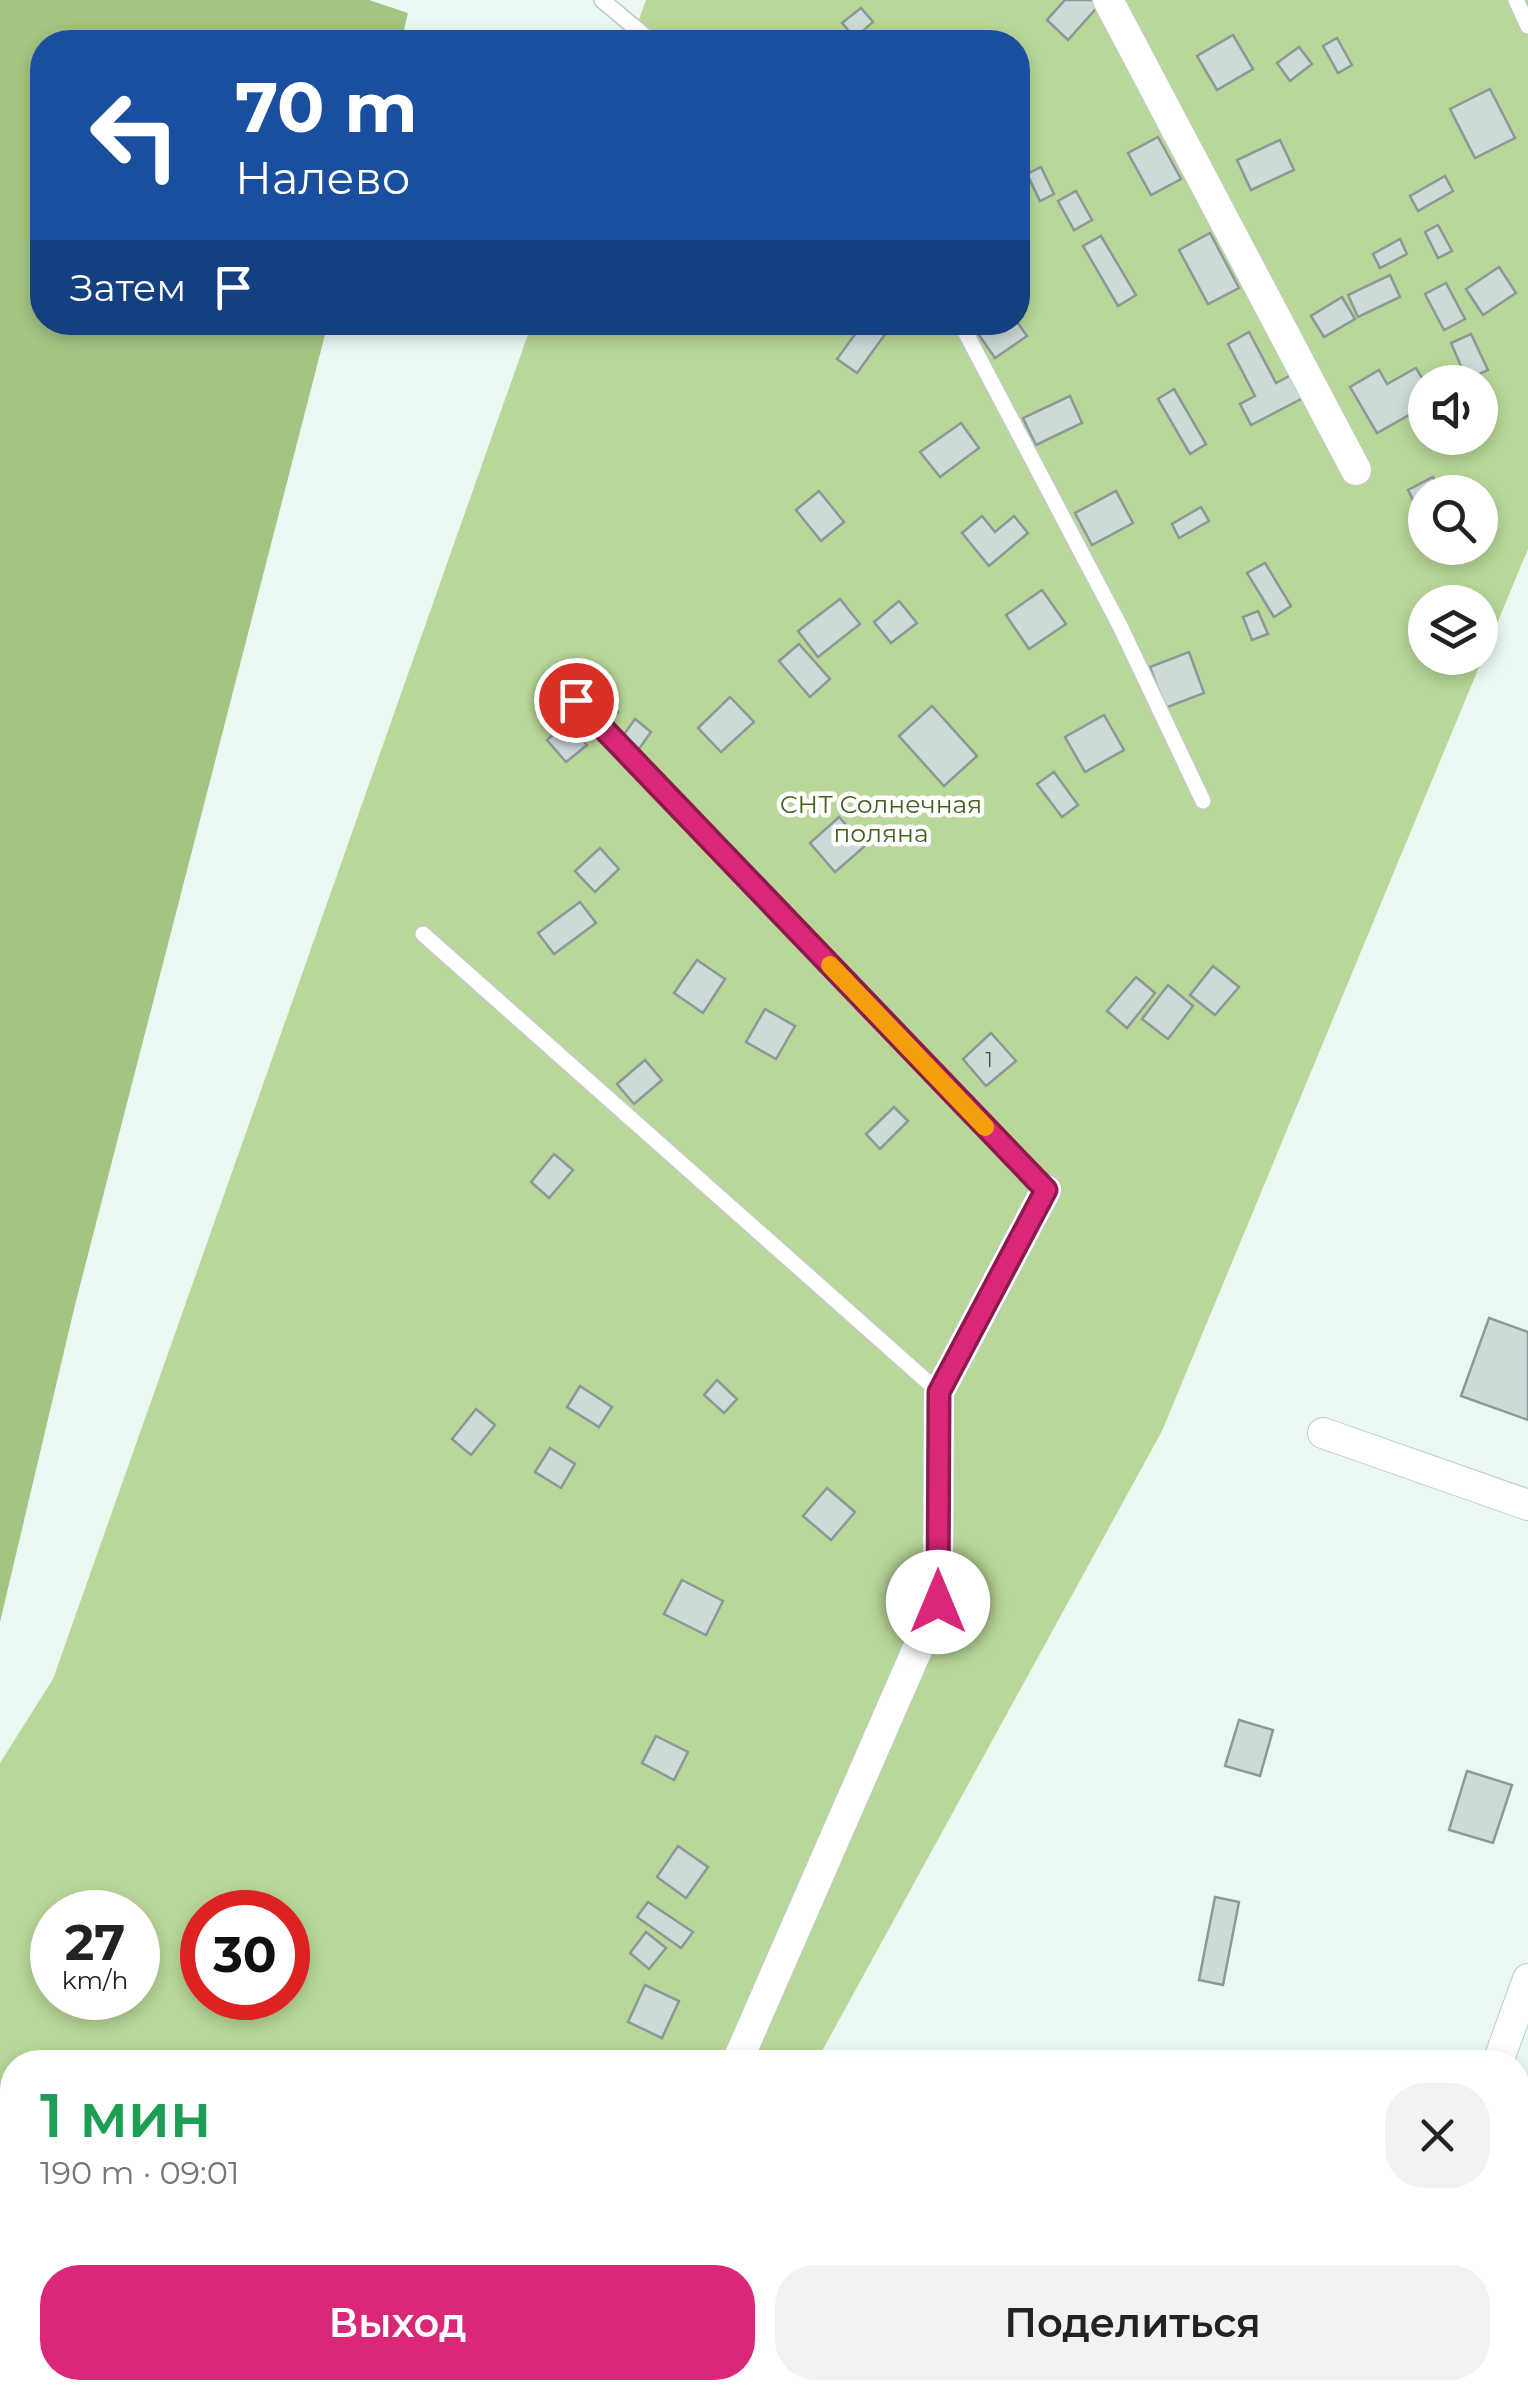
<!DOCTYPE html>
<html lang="ru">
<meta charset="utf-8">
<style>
:root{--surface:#fff;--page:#f2f2f2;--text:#222;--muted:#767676;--accent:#db2777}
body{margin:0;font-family:Montserrat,sans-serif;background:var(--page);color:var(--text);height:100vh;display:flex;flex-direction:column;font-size:38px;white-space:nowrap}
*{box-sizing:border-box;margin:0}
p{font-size:32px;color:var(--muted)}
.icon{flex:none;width:55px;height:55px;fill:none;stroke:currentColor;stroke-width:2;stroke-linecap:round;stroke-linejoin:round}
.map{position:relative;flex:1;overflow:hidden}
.panel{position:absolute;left:0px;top:2050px;width:1530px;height:350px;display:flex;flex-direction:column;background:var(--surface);border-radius:40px 40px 0 0;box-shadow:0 5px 15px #0003}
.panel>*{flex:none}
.top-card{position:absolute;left:30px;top:30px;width:1000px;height:305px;border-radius:40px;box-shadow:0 5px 15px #0003;background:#1a4fa0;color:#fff;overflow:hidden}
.fabs{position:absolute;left:1408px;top:365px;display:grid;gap:20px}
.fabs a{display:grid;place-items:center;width:90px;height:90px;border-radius:50%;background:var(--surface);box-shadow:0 5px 15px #0003;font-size:50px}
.speed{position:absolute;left:30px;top:1890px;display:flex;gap:20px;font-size:50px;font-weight:700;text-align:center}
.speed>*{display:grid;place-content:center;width:130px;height:130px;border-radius:50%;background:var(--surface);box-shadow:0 5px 15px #0003;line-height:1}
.speed small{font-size:25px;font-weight:400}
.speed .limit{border:15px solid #d22;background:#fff;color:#111}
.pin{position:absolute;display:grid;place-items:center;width:85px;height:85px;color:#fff;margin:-42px;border:5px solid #fff;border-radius:50%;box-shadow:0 2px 10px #0007}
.me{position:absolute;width:110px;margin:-55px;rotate:0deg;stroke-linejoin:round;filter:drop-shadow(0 0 8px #0008)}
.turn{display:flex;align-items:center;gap:35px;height:210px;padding:0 40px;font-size:45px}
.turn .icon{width:130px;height:130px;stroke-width:2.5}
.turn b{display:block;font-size:70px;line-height:85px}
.then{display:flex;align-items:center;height:95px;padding:0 40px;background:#0003;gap:20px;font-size:38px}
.round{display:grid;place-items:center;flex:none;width:105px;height:105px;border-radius:40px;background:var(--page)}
.summary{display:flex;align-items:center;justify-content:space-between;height:170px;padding:0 40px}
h1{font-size:60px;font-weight:600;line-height:75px;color:#1e9e55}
.button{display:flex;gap:20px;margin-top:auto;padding:20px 40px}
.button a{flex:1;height:115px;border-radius:40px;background:var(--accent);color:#fff;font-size:40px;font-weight:600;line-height:115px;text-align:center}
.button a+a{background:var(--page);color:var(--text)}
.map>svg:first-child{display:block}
.green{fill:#b8d798;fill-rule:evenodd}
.forest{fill:#a4c483}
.building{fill:#ccdad8;stroke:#8c9997;stroke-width:2.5}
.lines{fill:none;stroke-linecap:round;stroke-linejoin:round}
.lane-casing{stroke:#bfccc6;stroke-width:18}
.street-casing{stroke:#bfccc6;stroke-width:32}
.lane{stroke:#fff;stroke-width:15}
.street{stroke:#fff;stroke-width:30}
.rail{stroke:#414744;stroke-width:8;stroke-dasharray:12 12;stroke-linecap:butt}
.route-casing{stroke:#8e194d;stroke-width:25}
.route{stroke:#db2777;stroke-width:18}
.slow{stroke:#f59e0b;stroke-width:18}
.labels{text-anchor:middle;stroke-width:9;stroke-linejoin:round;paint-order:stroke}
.number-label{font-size:20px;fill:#4a504e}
.park-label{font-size:25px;fill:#44611f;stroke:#fff}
</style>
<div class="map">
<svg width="1528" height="2400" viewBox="0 0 1528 2400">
<rect width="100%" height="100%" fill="#ebf8f2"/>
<path class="green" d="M 646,0 L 1528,0 L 1528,549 L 1162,1431 L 816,2062 L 12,2062 L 12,2101 L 0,2097 L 0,1763 L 53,1679 L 532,323 L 1018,322 L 1018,42 L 631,42 ZM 1425,382 L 1480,382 L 1480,438 L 1425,438 ZM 1425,492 L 1480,492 L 1480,548 L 1425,548 ZM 1425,602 L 1480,602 L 1480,658 L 1425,658 ZM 52,1912 L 138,1912 L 138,1998 L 52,1998 ZM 202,1912 L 288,1912 L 288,1998 L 202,1998 Z"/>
<polygon class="forest" points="0,0 369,0 408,13 401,42 42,42 42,322 328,323 75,1305 0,1622"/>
<g class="building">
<polygon points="1065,0 1098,0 1101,3 1068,40 1047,20"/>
<polygon points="861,8 873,22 855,38 842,23"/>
<polygon points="1233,35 1253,69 1217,90 1197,56"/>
<polygon points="1337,38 1352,65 1338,73 1323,46"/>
<polygon points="1299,47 1312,64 1290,81 1277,63"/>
<polygon points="1490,89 1515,138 1475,158 1450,109"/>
<polygon points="1158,137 1181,179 1151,195 1128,153"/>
<polygon points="1280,140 1294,170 1251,190 1237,160"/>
<polygon points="1041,167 1054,194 1040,201 1027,174"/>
<polygon points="1445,176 1453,191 1418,211 1410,196"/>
<polygon points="1076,191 1092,220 1074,230 1058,201"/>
<polygon points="1438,225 1452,251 1438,258 1425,232"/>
<polygon points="1210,233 1239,288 1208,304 1179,250"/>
<polygon points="1101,236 1136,295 1118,306 1083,246"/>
<polygon points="1400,239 1407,254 1380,268 1373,254"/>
<polygon points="1499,267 1516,293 1483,315 1466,289"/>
<polygon points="1390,275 1400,297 1358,317 1348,295"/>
<polygon points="1446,283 1465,319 1444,330 1425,294"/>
<polygon points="1342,297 1355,319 1324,337 1311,316"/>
<polygon points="864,322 894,322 857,373 837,359"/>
<polygon points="970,322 1017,322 1027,336 995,358"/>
<polygon points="1249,332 1276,383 1295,373 1307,396 1251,425 1240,404 1255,396 1228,344"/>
<polygon points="1471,334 1488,370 1467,380 1451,343"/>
<polygon points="1416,368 1425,383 1425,406 1377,433 1350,387 1379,370 1387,384"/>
<polygon points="1174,389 1206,444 1190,454 1158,399"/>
<polygon points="1070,396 1082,423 1036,445 1023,418"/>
<polygon points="961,423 979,448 940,477 920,452"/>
<polygon points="1433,477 1441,492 1425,492 1425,523 1408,490"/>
<polygon points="819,491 844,522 821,541 796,510"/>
<polygon points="1116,491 1133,523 1092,545 1075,513"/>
<polygon points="1201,507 1209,521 1179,538 1172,524"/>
<polygon points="982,516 995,532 1014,516 1028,533 989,566 962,533"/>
<polygon points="1265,563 1291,606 1274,617 1247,573"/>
<polygon points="1042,590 1066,624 1029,649 1006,615"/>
<polygon points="840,599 860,624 818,657 798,631"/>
<polygon points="899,601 917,623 891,643 874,622"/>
<polygon points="1258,611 1268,634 1252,640 1243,617"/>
<polygon points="799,644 830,679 810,697 779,661"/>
<polygon points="1189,652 1204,693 1165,708 1150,667"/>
<polygon points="605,686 618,712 602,720 589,693"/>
<polygon points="730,697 754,722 721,752 698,728"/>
<polygon points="932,706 977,756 944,786 899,736"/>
<polygon points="1104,715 1124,750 1085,772 1065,737"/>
<polygon points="635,719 651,732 636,753 620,740"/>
<polygon points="567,722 587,745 566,762 547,740"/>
<polygon points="1054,772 1078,805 1062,817 1037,784"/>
<polygon points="839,817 865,846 835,872 810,843"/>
<polygon points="600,848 619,869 595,892 575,871"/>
<polygon points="580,902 596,923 554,954 538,933"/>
<polygon points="697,960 725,979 703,1013 674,993"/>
<polygon points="1213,966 1239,987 1215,1015 1190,995"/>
<polygon points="1136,977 1155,993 1127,1028 1107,1011"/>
<polygon points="1168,985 1193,1006 1168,1039 1142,1019"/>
<polygon points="765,1009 795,1026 776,1059 746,1042"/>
<polygon points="991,1033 1016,1061 986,1086 963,1059"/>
<polygon points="645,1060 662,1080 634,1104 617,1084"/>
<polygon points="894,1107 908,1121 880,1149 866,1134"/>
<polygon points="554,1154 573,1170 549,1198 531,1182"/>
<polygon points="1489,1318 1528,1332 1528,1420 1461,1396"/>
<polygon points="717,1380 737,1399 724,1413 704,1395"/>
<polygon points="580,1386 612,1407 599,1427 567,1407"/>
<polygon points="476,1409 495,1425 471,1455 452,1439"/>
<polygon points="550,1448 575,1464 561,1488 535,1472"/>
<polygon points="827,1488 855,1512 831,1540 803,1516"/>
<polygon points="682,1580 723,1601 706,1635 664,1614"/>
<polygon points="1239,1720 1273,1730 1260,1776 1225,1766"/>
<polygon points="656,1736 688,1752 674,1780 642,1763"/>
<polygon points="1467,1771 1512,1785 1493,1843 1449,1830"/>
<polygon points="678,1846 708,1867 686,1898 657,1877"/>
<polygon points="1215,1897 1239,1902 1223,1985 1199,1980"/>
<polygon points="648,1902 693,1932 681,1948 637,1917"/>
<polygon points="646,1932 666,1948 649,1969 630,1953"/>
<polygon points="645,1985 679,2001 662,2038 628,2022"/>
</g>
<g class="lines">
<defs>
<g id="lane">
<polyline points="602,0 652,42"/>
<polyline points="1516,0 1528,26"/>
<polyline points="960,322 1120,626 1203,801"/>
<polyline points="577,701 1046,1190"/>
<polyline points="423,934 939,1392"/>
</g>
<g id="street">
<polyline points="1108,0 1356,470"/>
<polyline points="1323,1433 1528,1505"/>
<polyline points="737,2062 938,1602 939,1392 1046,1190"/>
<polyline points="1498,2062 1528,1979"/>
<polyline points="0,2190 12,2192"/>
<polyline points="668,2388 691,2400"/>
<polyline points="1375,2400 1379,2388"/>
</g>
</defs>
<use href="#lane" class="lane-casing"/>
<use href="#street" class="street-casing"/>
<use href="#lane" class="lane"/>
<use href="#street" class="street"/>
<g class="rail">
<polyline points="0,2254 12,2258"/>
<polyline points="0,2302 12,2306"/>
<polyline points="0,2329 12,2332"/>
<polyline points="195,2388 227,2400"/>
<polyline points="269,2388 303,2400"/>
<polyline points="402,2388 435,2400"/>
</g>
</g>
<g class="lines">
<defs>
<polyline id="route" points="576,700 1046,1190 939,1392 938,1602"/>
</defs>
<use href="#route" class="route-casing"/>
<use href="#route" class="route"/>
<polyline class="slow" points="830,965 985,1127"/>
</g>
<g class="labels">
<g class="number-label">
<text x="989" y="1067">1</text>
</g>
<g class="park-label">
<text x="881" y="813">СНТ Солнечная<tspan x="881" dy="29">поляна</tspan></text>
</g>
</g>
</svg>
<div class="fabs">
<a><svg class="icon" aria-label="sound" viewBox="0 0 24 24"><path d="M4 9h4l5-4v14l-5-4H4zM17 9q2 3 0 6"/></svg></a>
<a><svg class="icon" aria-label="search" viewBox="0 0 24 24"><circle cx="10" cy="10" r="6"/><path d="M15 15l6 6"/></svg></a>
<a><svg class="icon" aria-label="layers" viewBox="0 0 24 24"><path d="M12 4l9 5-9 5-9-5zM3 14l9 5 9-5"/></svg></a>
</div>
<div class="speed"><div>27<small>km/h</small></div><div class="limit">30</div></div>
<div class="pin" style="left:576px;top:700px;background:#d93025"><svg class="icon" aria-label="arrive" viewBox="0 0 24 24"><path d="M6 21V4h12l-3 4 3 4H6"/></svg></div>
<svg class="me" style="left:938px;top:1602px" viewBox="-20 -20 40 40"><circle r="19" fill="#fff"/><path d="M0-13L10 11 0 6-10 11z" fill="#db2777"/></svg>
<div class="top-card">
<div class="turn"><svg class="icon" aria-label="left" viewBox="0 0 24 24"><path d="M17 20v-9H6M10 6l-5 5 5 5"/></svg><div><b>70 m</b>Налево</div></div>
<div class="then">Затем<svg class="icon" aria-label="arrive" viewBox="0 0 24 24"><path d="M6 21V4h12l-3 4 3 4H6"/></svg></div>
</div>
<section class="panel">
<div class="summary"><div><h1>1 мин</h1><p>190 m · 09:01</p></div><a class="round"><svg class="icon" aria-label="close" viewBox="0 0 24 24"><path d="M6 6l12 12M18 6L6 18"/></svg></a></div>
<div class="button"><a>Выход</a><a>Поделиться</a></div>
</section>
</div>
